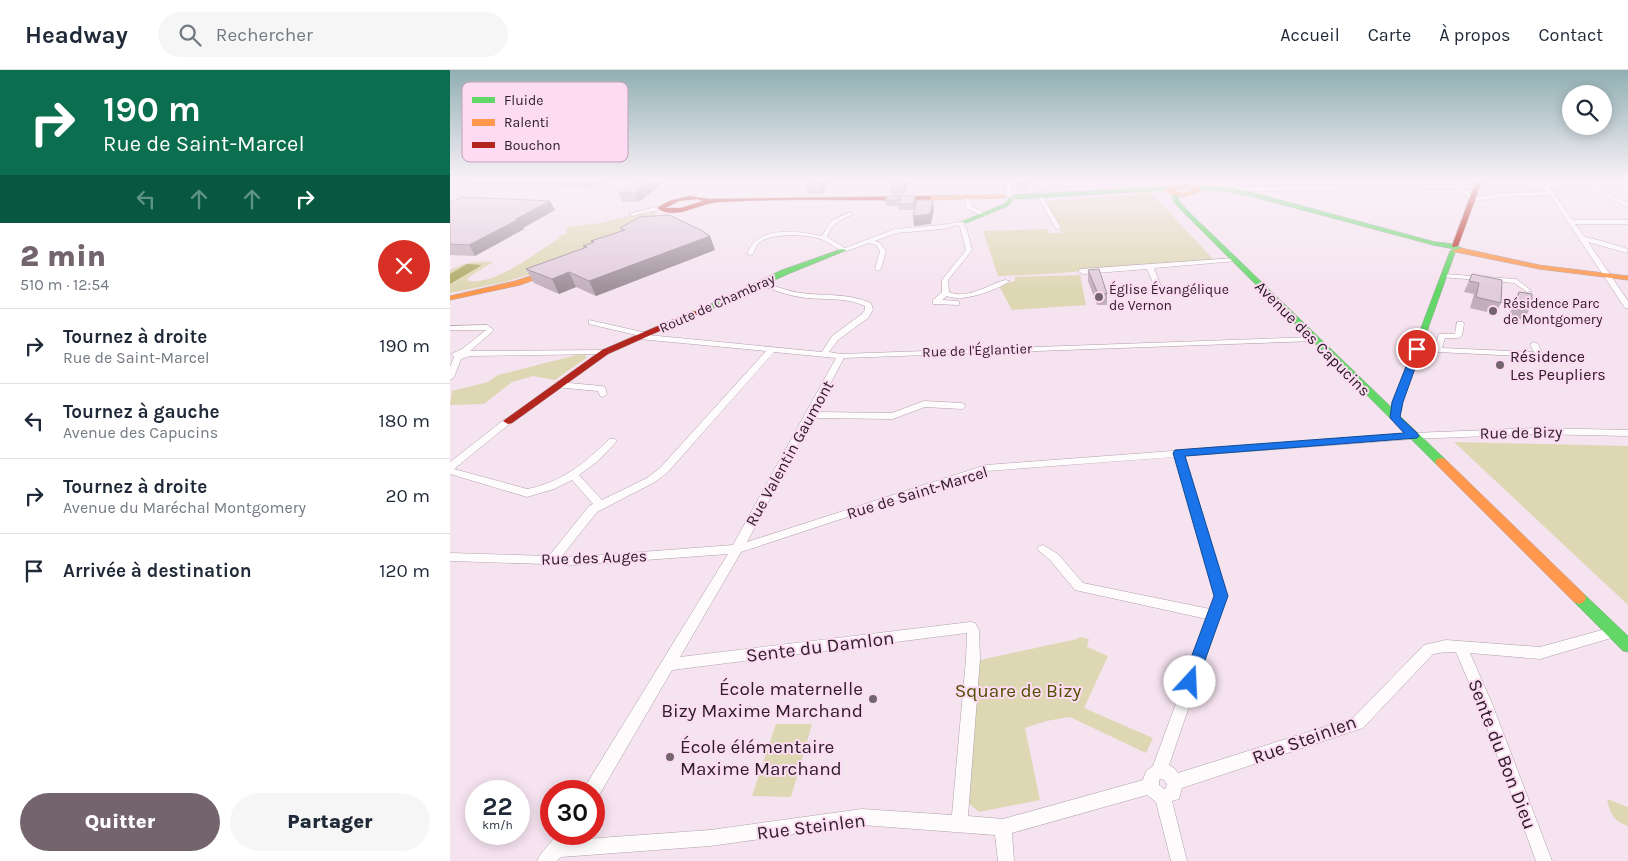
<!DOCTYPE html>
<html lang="fr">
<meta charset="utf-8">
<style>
:root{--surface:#fff;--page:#f6f6f7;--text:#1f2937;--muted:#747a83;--line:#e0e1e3;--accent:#73646e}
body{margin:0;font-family:Karla,sans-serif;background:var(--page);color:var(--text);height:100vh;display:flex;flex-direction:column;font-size:19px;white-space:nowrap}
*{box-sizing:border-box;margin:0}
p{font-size:16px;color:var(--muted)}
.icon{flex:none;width:28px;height:28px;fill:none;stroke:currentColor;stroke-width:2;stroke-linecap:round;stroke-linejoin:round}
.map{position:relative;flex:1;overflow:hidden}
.side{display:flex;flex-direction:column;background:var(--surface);width:450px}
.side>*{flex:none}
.guide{background:#0b6e4f;color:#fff;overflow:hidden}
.tools{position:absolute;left:1112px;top:15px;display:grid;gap:10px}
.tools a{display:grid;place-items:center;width:50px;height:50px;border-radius:50%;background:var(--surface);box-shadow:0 2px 12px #0003;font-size:25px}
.speed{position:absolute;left:15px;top:710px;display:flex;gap:10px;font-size:25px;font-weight:700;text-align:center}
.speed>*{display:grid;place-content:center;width:65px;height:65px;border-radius:50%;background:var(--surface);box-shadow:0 2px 12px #0003;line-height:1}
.speed small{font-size:12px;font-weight:400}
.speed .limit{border:8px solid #d22;background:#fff;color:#111}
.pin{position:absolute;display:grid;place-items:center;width:42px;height:42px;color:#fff;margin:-21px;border:2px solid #fff;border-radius:50%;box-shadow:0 1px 5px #0007}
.me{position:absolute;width:55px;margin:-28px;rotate:20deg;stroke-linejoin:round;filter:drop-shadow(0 0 4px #0008)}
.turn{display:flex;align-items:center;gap:18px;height:105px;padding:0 20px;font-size:22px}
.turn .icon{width:65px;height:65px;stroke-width:2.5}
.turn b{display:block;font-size:35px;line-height:42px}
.lanes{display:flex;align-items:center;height:48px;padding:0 20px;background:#0003;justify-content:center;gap:25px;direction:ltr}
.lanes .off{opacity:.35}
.round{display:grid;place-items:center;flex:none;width:52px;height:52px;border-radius:26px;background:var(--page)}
.head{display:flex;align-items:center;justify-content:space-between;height:85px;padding:0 20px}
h1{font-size:30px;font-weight:800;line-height:38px;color:var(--accent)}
.cta{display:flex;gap:10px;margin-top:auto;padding:10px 20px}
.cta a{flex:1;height:58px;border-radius:30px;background:var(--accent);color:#fff;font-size:20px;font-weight:800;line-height:58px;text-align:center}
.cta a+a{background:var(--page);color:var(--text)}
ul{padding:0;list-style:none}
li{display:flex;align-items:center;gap:15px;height:75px;padding:0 20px;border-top:1px solid var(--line)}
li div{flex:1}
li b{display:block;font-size:19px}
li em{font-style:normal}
header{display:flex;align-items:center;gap:30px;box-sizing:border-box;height:70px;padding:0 25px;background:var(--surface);border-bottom:1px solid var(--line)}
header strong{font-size:24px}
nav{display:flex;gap:28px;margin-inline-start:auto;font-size:18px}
.search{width:350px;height:45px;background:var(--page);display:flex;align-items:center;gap:12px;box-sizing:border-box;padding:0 18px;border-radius:28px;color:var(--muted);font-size:19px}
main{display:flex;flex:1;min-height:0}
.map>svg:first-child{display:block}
.green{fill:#ded7b4}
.water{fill:#ada863}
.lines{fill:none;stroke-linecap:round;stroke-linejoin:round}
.street-casing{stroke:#afa1aa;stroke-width:1}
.fast-casing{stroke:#afa1aa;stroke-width:1}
.slow-casing{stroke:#afa1aa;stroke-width:1}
.jam-casing{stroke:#afa1aa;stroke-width:1}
.street{fill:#fefbfd;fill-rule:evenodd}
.fast{fill:#63d668;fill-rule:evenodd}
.slow{fill:#ff974d;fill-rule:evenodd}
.jam{fill:#b3261e;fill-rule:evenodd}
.wall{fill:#c2afbc}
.shaded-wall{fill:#9e8f99}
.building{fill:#e1ccdb;stroke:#9e8f99}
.route{fill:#1a73e8;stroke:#114b97}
.poi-dot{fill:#73646e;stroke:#fddbf2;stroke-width:2}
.labels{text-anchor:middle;stroke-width:4;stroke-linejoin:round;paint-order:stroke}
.far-poi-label{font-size:14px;fill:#2d2029;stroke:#fddbf2;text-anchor:start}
.far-street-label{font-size:14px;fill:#2d2029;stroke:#fddbf2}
.street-label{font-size:16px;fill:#2d2029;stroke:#fddbf2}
.poi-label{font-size:16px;fill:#2d2029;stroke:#fddbf2;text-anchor:start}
.near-street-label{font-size:19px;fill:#2d2029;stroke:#fddbf2}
.near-poi-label{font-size:19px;fill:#2d2029;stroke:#fddbf2;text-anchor:end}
.near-park-label{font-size:19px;fill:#515101;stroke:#fddbf2}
.key{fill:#fddbf2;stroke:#bfa3b6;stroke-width:1}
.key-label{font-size:14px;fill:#2d2029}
</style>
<header>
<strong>Headway</strong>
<div class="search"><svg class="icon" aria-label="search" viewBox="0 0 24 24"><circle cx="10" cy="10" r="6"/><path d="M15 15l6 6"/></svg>Rechercher</div>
<nav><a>Accueil</a><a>Carte</a><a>À propos</a><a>Contact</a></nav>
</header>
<main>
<section class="side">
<div class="guide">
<div class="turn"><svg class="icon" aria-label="right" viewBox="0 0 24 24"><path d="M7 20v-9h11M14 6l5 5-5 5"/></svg><div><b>190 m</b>Rue de Saint-Marcel</div></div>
<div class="lanes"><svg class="icon off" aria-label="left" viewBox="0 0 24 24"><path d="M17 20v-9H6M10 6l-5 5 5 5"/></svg><svg class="icon off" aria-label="ahead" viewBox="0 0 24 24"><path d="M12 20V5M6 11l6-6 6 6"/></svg><svg class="icon off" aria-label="ahead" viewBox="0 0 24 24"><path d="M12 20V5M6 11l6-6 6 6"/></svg><svg class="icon" aria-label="right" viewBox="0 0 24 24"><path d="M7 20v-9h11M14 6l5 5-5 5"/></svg></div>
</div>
<div class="head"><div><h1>2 min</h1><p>510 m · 12:54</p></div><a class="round" style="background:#d93025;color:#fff"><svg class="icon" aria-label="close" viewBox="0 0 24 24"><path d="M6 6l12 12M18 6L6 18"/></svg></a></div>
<ul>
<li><svg class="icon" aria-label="right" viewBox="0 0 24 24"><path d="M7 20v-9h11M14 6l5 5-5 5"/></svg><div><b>Tournez à droite</b><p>Rue de Saint-Marcel</p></div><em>190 m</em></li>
<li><svg class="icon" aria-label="left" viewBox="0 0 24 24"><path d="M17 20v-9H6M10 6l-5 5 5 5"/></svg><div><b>Tournez à gauche</b><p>Avenue des Capucins</p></div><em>180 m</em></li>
<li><svg class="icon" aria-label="right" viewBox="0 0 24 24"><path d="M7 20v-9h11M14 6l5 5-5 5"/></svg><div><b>Tournez à droite</b><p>Avenue du Maréchal Montgomery</p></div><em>20 m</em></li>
<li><svg class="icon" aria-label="arrive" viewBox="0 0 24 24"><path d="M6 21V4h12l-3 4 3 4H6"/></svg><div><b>Arrivée à destination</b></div><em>120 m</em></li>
</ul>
<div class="cta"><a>Quitter</a><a>Partager</a></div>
</section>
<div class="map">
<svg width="1178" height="791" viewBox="0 0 1178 791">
<rect width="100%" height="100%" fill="#f5e3ef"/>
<g class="green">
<path d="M 688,122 L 700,122 L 764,190 C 692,196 620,204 548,206 L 533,161 L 597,159 L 599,163 L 612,163 L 594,131 L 689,124 Z"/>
<path d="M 201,140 L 207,143 L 151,173 L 76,202 L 81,204 L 55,212 L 0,223 L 0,200 C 15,192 26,191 43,192 L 19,207 L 17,210 C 41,219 90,180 111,167 L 108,166 L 116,164 L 117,157 L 151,153 Z"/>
<polygon points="630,205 636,235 562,240 550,218 553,214 565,211 565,207 568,207"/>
<polygon points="135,283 136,288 105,310 83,306 62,312 34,334 0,335 2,321 38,312 48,305"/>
<polygon points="1004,372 1178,376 1178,535"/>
<polygon points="630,567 639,569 637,577 658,586 634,638 703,668 696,683 620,647 596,651 575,658 590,730 529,742 516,731 530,590 627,569"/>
<polygon points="326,654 362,654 341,727 302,726"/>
<path d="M 1157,729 L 1178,737 L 1178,756 C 1163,751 1160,743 1157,729 Z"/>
</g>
<polygon class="water" points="17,194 32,195 0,214 0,204"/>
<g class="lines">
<defs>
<g id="street">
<polygon points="288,111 295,111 257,122 249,128 244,127 253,120"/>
<polygon points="555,111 561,112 561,127 556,126 556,113"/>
<polygon points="626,111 632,111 592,125 611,158 606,159 588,127 581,129 578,127"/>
<polygon points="702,111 709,111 730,117 727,119"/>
<path d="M 766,111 L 772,111 L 793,117 L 1092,114 L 1094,111 L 1097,114 L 1178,112 L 1178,116 L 1143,116 L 1178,133 L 1178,137 L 1137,116 L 1099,117 L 1123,150 L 1178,150 L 1178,154 L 1125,154 L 1135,167 L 1152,171 L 1178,179 L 1177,183 L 1138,172 L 1178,231 L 1178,238 L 1175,238 L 1100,125 L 1053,127 L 1028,131 L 1021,129 L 1005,118 L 793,121 ZM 1094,117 L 1097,122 L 1053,123 L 1028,127 L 1012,118 Z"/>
<polygon points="518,126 521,128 521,136 536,144 536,146 532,146 516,138 515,128"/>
<polygon points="210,136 213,138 212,139 182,146 179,144"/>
<path d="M 400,142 L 402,143 L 402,145 C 390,149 381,155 377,167 L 395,178 L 445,159 L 492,155 L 516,151 L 516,153 L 513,154 L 516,157 L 522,180 L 498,210 L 499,222 C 517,230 537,215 555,210 L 560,211 C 547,220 512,233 497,226 L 492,230 L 509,231 L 509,235 L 483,234 L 483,230 L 492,222 L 492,210 L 516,180 L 510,157 L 508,155 L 492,159 L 446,163 L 425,171 L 430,173 L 436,181 L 431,199 L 428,201 L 425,199 L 430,181 L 426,175 L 419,173 L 394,182 C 387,179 380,173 373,170 C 359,164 322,163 310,172 C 305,176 305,180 302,185 L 297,184 C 307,155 347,161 372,166 L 381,151 Z"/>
<polygon points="785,188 787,189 787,191 704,198 713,222 710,224 707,222 697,199 633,204 628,201 631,199"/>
<polygon points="994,204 1066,209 1082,221 1077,222 1064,213 992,207 992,205"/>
<path d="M 309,211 C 323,215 336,221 351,223 C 375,226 398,223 421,233 L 423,240 L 418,248 L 388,270 L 379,282 L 391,284 L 865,267 L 869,269 L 865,271 L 394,288 L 365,342 L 442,343 L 474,331 L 512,333 L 516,336 L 512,339 L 475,337 L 443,349 L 362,348 L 297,472 L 536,395 L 963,363 L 1086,358 L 1178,360 L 1178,366 L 1086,364 L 963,369 L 735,386 L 777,526 L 719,695 L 724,698 L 728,703 L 903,648 L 974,575 L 996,570 L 1090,577 L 1163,557 L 1168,558 L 1169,562 L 1168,566 L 1090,589 L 1020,583 L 1043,636 L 1102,791 L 1086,791 L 1029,636 L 1006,582 L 996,582 L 983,584 L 913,658 L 732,718 L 729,729 L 722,731 L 737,791 L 721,791 L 706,732 L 697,725 L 562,763 L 564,791 L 548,791 L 545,765 L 412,755 L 260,776 L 111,787 L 107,791 L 87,791 C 91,781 101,774 107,764 L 124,764 L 122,770 L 260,760 L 412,739 L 502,745 L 516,589 L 517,563 L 222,600 L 148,727 L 144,728 L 144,721 L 134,721 L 136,715 L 278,484 L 126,495 L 0,491 L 0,483 L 99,486 L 139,436 L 143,434 L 122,410 L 104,419 L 77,427 L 0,404 L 0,392 L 55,349 L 58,348 L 63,351 L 4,399 L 77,419 C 110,413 136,393 159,369 L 165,369 L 167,371 L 165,373 L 148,391 L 129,405 L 152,430 L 197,408 L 210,398 L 316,281 L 189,269 L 186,269 L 186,265 L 139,254 L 139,250 L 197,263 L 198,265 L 372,282 L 382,266 L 412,244 L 415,240 L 415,236 C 396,227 376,230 356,228 C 339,226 323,220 307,214 L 306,213 ZM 324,282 L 386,288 L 283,475 L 126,487 L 112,486 L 147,442 L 205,412 L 218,402 ZM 725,387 L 765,526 L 760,539 L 633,513 L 608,484 L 593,475 L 589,476 L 587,479 L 600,490 L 625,520 L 757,549 L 703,696 L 696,701 L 693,710 L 553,749 L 518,746 L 530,589 L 529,560 L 525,553 L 520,552 L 230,587 L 291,482 L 537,401 ZM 710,709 L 714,710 L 717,714 L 716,718 L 714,719 L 709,715 L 709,710 Z"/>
<polygon points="1007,252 1013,252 1014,254 1012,266 1008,268 995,268 992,278 1084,282 1080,274 1084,272 1088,274 1093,285 1089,287 967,281 963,279 967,277 985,277 989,264 1005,264"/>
<polygon points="37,255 44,260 20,281 155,280 159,282 155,284 20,286 11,289 4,307 0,310 0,297 4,287 1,284 12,279 36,260 0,260 0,256"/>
<polygon points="108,312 152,316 155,317 157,324 153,327 150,326 148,321 105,317 104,315 105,313"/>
</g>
<g id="fast">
<polygon points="717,117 719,120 565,129 562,127 565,125"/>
<path d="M 748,117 L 773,117 L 801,122 L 985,172 C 996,173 1006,173 1014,180 L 1011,182 L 1006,180 L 952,332 L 950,346 L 995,389 L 997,392 L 995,395 L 987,395 L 734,143 L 723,131 L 723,125 L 728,124 L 729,131 L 738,141 L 941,337 L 1000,181 L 1004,179 L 983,175 L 800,126 L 773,121 L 746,120 Z"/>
<polygon points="560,128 563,130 558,136 516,153 511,152 554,134"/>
<polygon points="392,179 397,180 338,204 249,245 242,243 332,200"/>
<polygon points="1129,522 1134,524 1178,566 1178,582 1173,581 1124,532 1122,528 1124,524"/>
</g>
<g id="slow">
<path d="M 734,114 L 746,116 L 752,121 L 733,127 L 714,122 L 717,117 ZM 734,118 L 745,120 L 733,123 L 720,121 Z"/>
<polygon points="554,125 557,127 556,128 479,130 476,128 479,126"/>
<polygon points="1011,178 1089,195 1178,206 1178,210 1089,199 1001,181"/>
<polygon points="98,200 101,200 101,204 70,215 0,230 0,226 65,211"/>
<polygon points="991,388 995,389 1134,524 1136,528 1134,532 1129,534 1124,532 987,395 985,392 987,389"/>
</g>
<g id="jam">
<polygon points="1026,111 1032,111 1008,176 1003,177 1002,176"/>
<path d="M 240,126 L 259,129 L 479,126 L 482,128 L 479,130 C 409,131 339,128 269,132 C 249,133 226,151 207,138 L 219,131 ZM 247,129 L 253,131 L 231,138 L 215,138 L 229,131 Z"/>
<polygon points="243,241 250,243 158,284 62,353 58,354 53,351 152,280"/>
</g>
</defs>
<use href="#street" class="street-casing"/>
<use href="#fast" class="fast-casing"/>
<use href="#slow" class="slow-casing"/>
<use href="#jam" class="jam-casing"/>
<use href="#street" class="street"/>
<use href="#fast" class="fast"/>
<use href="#slow" class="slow"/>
<use href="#jam" class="jam"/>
</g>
<g class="wall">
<polygon points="0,111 158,111 153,114 147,113 139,118 0,113"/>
<polygon points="357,111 377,115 371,124 357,124 355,115"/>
<rect x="567" y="111" width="11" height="10"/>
<polygon points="213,113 189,132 172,132 168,122"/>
<polygon points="458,113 454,124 441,125 440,115"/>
<polygon points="450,126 450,128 466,132 464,140 449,140 449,136 436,136 435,130"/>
<polygon points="100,131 105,140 73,158 74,159 25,186 0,185 0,132"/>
<polygon points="170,158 265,180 146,226 126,217 109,224 84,213 76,199 134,178 133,176 142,173 141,171 172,161"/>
<polygon points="638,200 657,224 657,235 647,235 638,211"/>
<polygon points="1022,204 1051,233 1045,244 1020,238 1024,224 1014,222"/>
<polygon points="1069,222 1082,234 1074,250 1059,247 1063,233"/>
</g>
<g class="shaded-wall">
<polygon points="136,111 146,111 147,113 139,118"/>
<polygon points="152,111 158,111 153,114"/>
<polygon points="201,111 212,111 213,113 189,132 185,123"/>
<polygon points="372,111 376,111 377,115 371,124 369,114"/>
<polygon points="454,111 458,111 458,113 454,124 452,115"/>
<polygon points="465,126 466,132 464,140 463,134"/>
<polygon points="483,130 484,139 481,154 464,156 463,146"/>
<polygon points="100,131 105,140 73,158 74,159 25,186 19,175"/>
<polygon points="260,166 265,180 146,226 139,211"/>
<polygon points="119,202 126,217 109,224 102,209"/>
</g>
<g class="building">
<polygon points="189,111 201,111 185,123 168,122"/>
<polygon points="357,111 372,111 369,114 355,115"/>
<polygon points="442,111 454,111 452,115 440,115"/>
<rect x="567" y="111" width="11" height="2"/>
<polygon points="437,126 450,126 448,130 435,130"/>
<polygon points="451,126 465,126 463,134 448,134"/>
<polygon points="12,127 100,131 66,149 69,149 19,175 0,174 0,132"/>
<polygon points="467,130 483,130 480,144 463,146"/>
<polygon points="219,145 251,160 260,166 139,211 119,202 102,209 76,199 137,177 133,176 144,172 141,171 175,160 170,158 190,147"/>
<polygon points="649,199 657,224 648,224 638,200"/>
<polygon points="1022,204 1052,210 1051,233 1026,227 1029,213 1019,211"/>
<polygon points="1069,222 1082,224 1082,234 1080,238 1065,235"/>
</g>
<linearGradient id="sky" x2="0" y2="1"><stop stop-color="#90afb3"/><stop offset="0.5" stop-color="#faf2f8"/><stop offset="1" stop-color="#faf2f8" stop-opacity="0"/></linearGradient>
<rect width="1178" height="221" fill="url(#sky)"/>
<polygon class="route" points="967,276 972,279 953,332 950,347 967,363 969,366 967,368 735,386 778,526 745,618 740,620 734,618 732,612 764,526 723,383 725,380 954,363 940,348 942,332 963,279"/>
<g class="poi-dot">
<circle cx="649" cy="227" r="5"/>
<circle cx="1043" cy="241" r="5"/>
<circle cx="1050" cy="295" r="5"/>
<circle cx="423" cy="629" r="5"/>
<circle cx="220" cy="687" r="5"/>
</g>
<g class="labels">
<g class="far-poi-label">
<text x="659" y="224">Église Évangélique<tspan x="659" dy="16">de Vernon</tspan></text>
<text x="1053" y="238">Résidence Parc<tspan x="1053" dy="16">de Montgomery</tspan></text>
</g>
<g class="far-street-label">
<text transform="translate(267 233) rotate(-24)" y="5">Route de Chambray</text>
<text transform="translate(527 280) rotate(-2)" y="5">Rue de l'Églantier</text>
</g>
<g class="street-label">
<text transform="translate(863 268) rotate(45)" y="6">Avenue des Capucins</text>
<text transform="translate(1071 362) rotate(-1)" y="6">Rue de Bizy</text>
<text transform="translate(339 383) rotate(-61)" y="6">Rue Valentin Gaumont</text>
<text transform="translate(467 422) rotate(-17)" y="6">Rue de Saint-Marcel</text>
<text transform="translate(144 487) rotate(-2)" y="6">Rue des Auges</text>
</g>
<g class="poi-label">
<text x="1060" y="292">Résidence<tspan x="1060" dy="18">Les Peupliers</tspan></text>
</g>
<g class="near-street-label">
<text transform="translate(370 576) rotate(-7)" y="7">Sente du Damlon</text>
<text transform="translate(854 669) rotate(-20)" y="7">Rue Steinlen</text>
<text transform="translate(1053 684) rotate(69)" y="7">Sente du Bon Dieu</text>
<text transform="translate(361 756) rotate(-7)" y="7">Rue Steinlen</text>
</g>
<g class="near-poi-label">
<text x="413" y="625">École maternelle<tspan x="413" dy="22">Bizy Maxime Marchand</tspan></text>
<text x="230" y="683" text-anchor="start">École élémentaire<tspan x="230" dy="22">Maxime Marchand</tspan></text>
</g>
<g class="near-park-label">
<text x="568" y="627">Square de Bizy</text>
</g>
</g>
<rect x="12" y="12" width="166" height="80" rx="8" class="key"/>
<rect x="22" y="27" width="23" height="6" fill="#63d668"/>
<rect x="22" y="49" width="23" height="7" fill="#ff974d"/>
<rect x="22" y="72" width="23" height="6" fill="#b3261e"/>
<g class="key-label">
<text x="54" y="35">Fluide</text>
<text x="54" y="57">Ralenti</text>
<text x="54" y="80">Bouchon</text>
</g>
</svg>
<div class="tools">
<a><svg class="icon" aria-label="search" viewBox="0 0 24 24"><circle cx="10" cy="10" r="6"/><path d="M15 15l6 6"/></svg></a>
</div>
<div class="speed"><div>22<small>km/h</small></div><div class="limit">30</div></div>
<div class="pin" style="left:967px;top:279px;background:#d93025"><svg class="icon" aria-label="arrive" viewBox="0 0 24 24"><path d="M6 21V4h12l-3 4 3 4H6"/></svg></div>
<svg class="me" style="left:740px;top:612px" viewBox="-20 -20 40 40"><circle r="19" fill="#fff"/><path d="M0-13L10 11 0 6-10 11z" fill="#1a73e8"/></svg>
</div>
</main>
